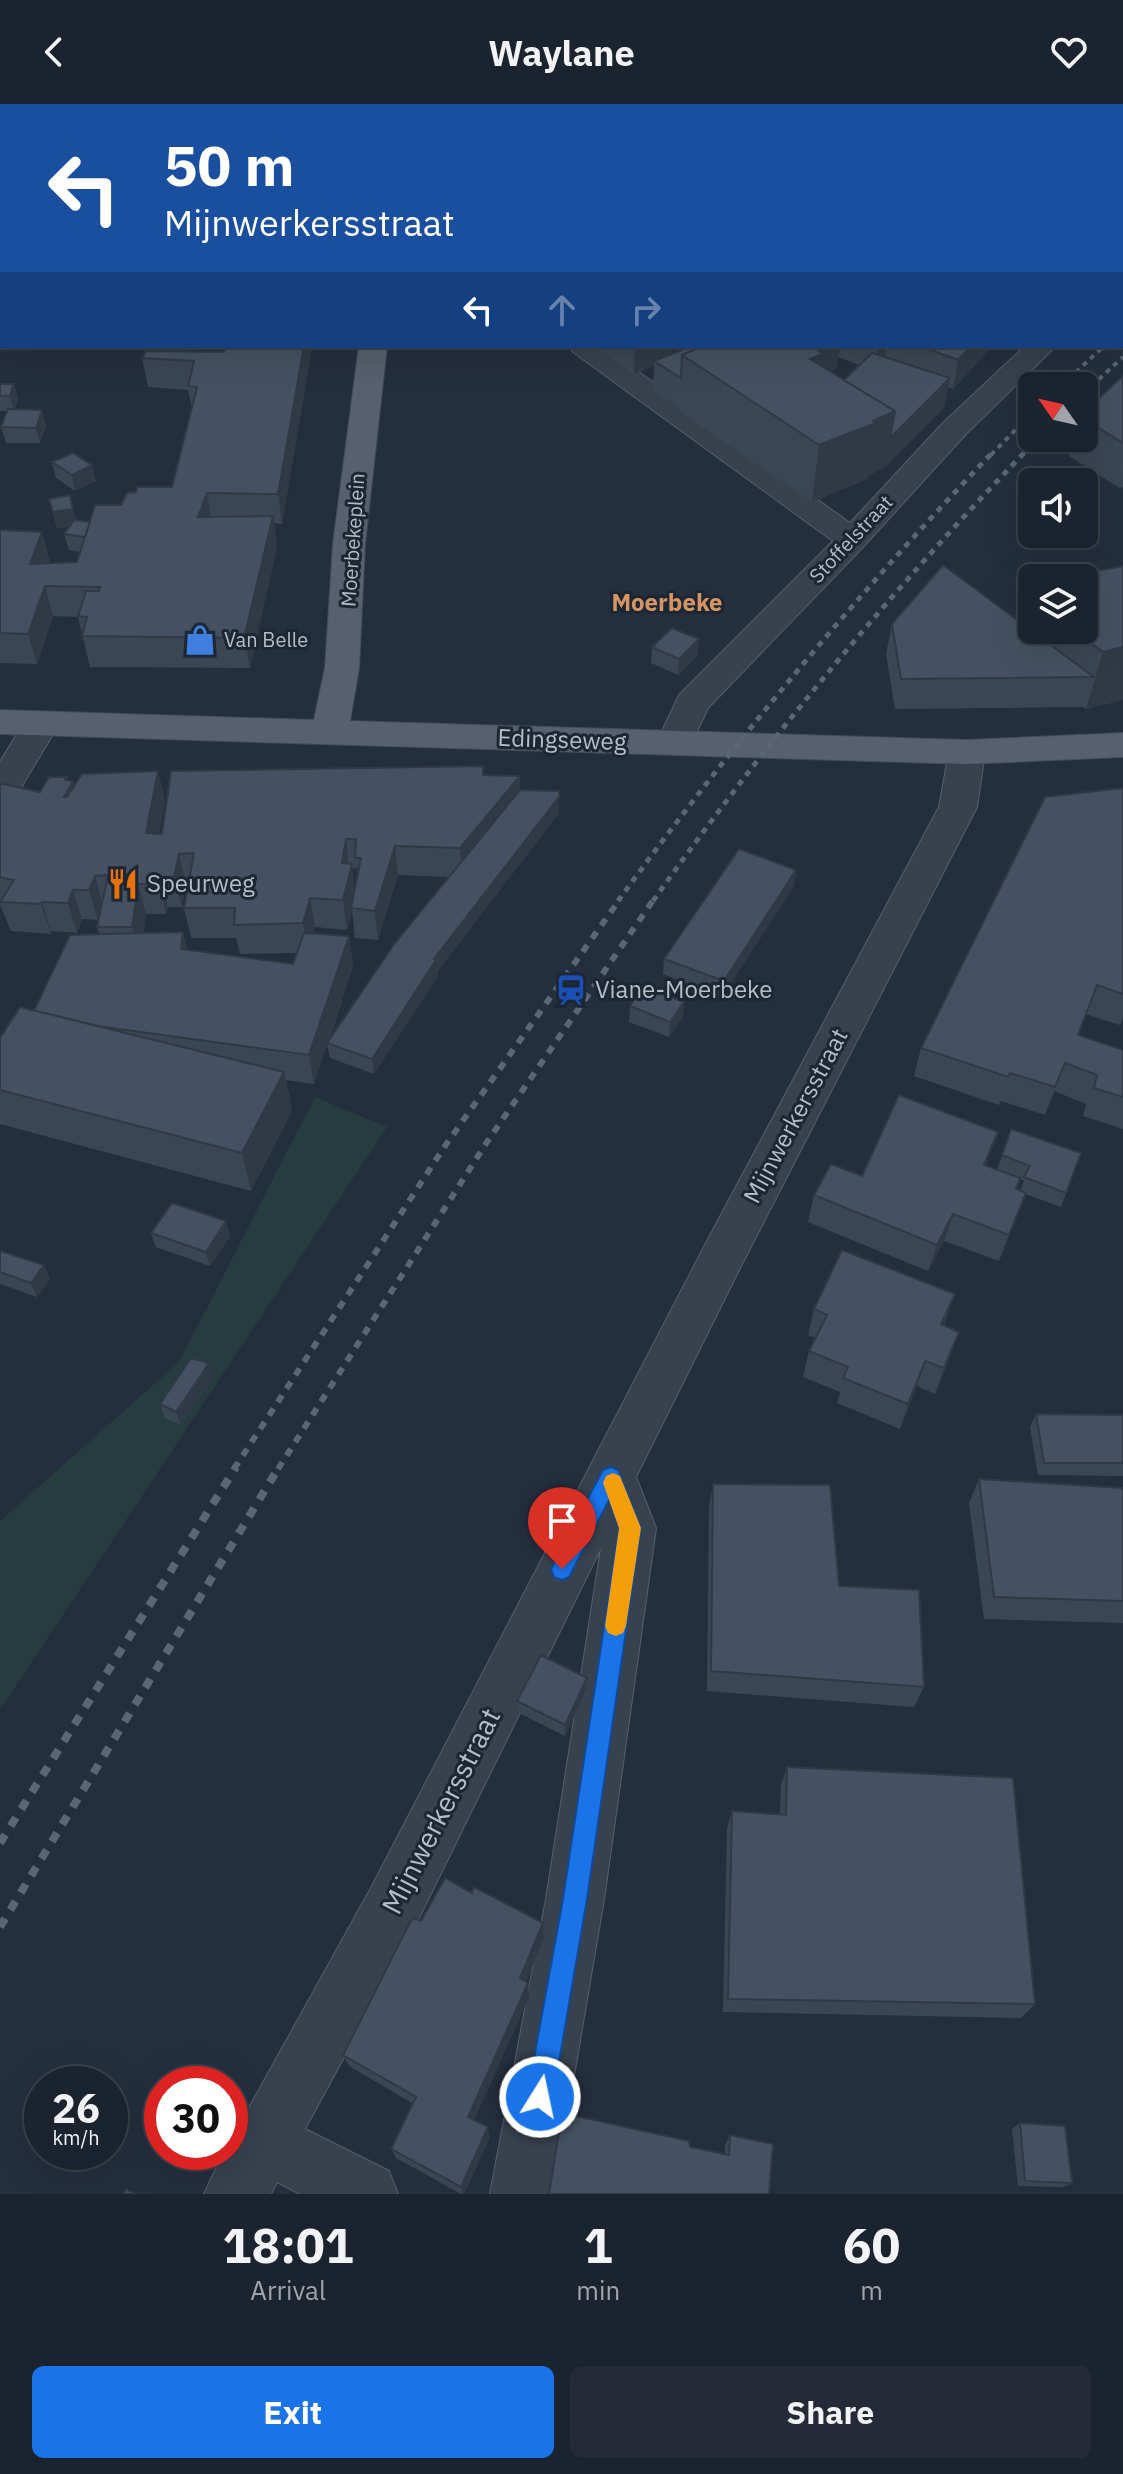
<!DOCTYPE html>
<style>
:root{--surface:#1b232e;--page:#242b36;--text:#f1f3f6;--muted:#a0a4aa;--line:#39404a;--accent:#1a73e8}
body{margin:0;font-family:"IBM Plex Sans",sans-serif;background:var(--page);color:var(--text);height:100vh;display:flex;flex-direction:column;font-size:30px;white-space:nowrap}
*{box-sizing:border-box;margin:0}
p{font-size:26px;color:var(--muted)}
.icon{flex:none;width:44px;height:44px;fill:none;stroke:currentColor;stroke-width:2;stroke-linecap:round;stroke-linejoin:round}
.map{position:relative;height:2090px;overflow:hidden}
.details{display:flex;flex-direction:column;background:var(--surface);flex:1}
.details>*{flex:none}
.banner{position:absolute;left:0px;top:0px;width:1124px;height:244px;box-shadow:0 8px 32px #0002,0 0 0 2px var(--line);background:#1a4fa0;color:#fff;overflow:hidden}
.needle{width:52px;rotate:304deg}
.controls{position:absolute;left:1018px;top:268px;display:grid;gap:16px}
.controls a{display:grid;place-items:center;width:80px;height:80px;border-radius:12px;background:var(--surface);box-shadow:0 8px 32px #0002,0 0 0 2px var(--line);font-size:40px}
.speed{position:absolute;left:24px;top:1962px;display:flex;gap:16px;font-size:40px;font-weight:700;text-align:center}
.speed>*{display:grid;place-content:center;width:104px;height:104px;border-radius:50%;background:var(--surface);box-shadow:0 8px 32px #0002,0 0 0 2px var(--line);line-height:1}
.speed small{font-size:20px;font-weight:400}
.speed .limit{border:12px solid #d22;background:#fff;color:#111}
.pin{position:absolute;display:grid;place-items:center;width:68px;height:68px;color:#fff;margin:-82px -34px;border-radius:50% 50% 50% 0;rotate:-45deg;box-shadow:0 0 8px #0007}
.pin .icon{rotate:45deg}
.me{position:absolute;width:88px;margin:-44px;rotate:10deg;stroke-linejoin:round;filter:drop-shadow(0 0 6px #0008)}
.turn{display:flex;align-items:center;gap:28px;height:168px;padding:0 32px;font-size:36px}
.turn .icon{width:104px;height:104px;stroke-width:2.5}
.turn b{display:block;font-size:56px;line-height:68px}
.lanes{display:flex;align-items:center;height:76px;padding:0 32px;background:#0003;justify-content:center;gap:40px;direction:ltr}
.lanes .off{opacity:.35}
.eta{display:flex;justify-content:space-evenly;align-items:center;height:136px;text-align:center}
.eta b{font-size:48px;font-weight:700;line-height:56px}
.button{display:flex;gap:16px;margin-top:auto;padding:16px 32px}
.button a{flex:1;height:92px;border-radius:12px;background:var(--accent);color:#fff;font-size:32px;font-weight:700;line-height:92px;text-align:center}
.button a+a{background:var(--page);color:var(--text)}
header{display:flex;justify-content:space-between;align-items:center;height:104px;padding:0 32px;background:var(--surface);font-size:36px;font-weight:700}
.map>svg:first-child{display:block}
.green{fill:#263c3f}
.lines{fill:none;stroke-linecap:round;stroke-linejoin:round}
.minor-casing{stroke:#565f6c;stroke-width:2}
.major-casing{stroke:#414a57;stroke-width:2}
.minor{fill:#38414e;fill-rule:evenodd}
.major{fill:#56606e;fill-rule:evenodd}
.rail-far3{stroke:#5a6575;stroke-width:4;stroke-dasharray:5 5;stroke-linecap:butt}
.rail-far2{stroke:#5a6575;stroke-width:5;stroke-dasharray:6 6;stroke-linecap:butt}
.rail-far1{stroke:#5a6575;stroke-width:6;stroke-dasharray:8 8;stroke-linecap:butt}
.rail{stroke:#5a6575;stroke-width:8;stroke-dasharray:10 10;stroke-linecap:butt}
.wall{fill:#3b4654;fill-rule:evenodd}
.shaded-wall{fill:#303945}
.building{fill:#455162;stroke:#303945;stroke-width:2}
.route{fill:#1a73e8;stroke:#114b97;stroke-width:2}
.slow{fill:#f59e0b}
.labels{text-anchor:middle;stroke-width:6;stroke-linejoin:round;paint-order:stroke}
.far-street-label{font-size:20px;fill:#b4bcc9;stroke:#1d2633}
.far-poi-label{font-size:20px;fill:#b4bcc9;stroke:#1d2633;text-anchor:start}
.far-quarter-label{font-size:24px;font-weight:bold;fill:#d59563;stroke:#1d2633}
.street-label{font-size:24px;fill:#b4bcc9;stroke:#1d2633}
.poi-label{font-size:24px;fill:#b4bcc9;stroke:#1d2633;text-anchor:start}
.near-street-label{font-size:28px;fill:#b4bcc9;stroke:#1d2633}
</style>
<header><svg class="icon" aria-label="back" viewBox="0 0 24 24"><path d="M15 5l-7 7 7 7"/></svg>Waylane<svg class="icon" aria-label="heart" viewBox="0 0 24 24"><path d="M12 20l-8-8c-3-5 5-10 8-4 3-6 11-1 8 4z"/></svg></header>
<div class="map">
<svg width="1123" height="2090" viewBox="0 0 1123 2090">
<rect width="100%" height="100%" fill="#242f3e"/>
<polygon class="green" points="315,993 387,1023 0,1606 0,1417 179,1258"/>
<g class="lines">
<defs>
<g id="minor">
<polygon points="250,0 278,0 249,2"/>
<polygon points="1122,78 1123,79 1123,95 1122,94"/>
<polygon points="2,99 2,115 0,116 0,100"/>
<polygon points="1123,158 1123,175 1122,175 1122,158"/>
<polygon points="569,242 602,242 850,419 944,318 1025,242 1056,242 966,330 863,443 708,604 688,646 675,650 662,646 657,638 679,591 833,437 573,248"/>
<polygon points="41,608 54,612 59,620 13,697 0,701 0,658 28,612"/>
<polygon points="967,636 980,639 985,648 977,703 739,1166 636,1373 656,1424 604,1795 554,2090 490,2090 546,1795 601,1444 413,1826 305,2025 389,2067 398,2090 300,2090 277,2078 271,2090 204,2090 224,2048 230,2048 230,2038 371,1784 706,1139 939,703 949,648 954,639"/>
</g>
<g id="major">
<polygon points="305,0 329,0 330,2 306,2"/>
<polygon points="359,242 387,242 365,440 359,564 350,617 967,636 1123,629 1123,653 967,660 0,630 0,606 314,616 325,564 333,440"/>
</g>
</defs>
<use href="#minor" class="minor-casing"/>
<use href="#major" class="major-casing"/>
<use href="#minor" class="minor"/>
<use href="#major" class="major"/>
<g class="rail-far3">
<polyline points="1061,282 1104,242"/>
<polyline points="1084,289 1123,253"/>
<polyline points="991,351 1032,309"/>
<polyline points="1022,351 1038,334"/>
</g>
<g class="rail-far2">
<path d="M 618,797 C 733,639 858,489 992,349"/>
<path d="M 653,797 C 766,638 889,489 1024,349"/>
</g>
<g class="rail-far1">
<polyline points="234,1365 445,1042 620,795"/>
<polyline points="278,1365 487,1038 654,795"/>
</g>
<g class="rail">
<polyline points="0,1739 236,1363"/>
<polyline points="0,1823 279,1363"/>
</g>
</g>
<g class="wall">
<polygon points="0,0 214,0 208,2 2,2 2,45 0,44"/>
<polygon points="346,0 443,0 440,2 346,2"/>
<rect x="508" y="0" width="133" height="2"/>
<polygon points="840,0 934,0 931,2 884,2"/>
<polygon points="995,0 1081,0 1079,2 994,2"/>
<polygon points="1123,0 1123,52 1122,52"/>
<polygon points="2,61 2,95 0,94 0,62"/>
<polygon points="150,242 181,242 182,247 224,248 225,242 220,242 312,242 282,420 274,419 277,442 250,564 90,563 78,513 53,512 37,560 0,559 0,426 42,428 50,459 77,458 80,448 69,446 64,430 70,422 57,424 49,395 76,416 90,418 121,401 172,383 192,304 188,286 148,283 142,254 151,247"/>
<path d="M 594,242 L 673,242 L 672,250 L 691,242 L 993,242 L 953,285 L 948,283 L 944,304 L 885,363 L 868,372 L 868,375 L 812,398 L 679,307 L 679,303 L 653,286 L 654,262 L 634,270 ZM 838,253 L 859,261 L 844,276 L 830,267 L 837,264 Z"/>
<polygon points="1123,272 1123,383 1121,385 1069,352 1074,334 1084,334 1084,308"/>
<polygon points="0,280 14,280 18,295 15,305 46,321 40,339 6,339 1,323 8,307 0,307"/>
<polygon points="52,358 96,377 75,387 56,374"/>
<polygon points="1123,462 1123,596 1086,605 1083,603 895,605 886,550 892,520 1016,516 1023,489 1032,487 1032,526 1084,526"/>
<polygon points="652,543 698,551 678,571 651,559"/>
<path d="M 158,667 L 165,697 L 159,730 L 483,671 L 520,686 L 559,709 L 437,868 L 438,872 L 374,970 L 330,954 L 327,940 L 314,980 L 286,976 L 292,1007 L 251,1087 L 0,1020 L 0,934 L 34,907 L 100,831 L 97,823 L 98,816 L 82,815 L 77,829 L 51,827 L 51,830 L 11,827 L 0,801 L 0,681 L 40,688 L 68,676 L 73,677 L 74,681 ZM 357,764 L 358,772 L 355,786 L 352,765 ZM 398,771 L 449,773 L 329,937 L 353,862 L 349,832 L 313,830 L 315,823 L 347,826 L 352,806 L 355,834 L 378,836 ZM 186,779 L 189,779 L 184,804 L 191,834 L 236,834 L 240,850 L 297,849 L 293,860 L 188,846 L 143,829 L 146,810 L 166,810 L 168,803 L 182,803 Z"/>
<polygon points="1123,684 1123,914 1120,921 1086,910 1078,931 1123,946 1123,1025 1083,1012 1086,1000 1054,987 1045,1011 1001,997 999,1001 914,972 921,944"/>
<polygon points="796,766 794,782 722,893 663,870 664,855"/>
<polygon points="684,898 683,913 669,933 629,918 630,902"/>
<path d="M 1011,1025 L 1081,1049 L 1061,1103 L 1025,1090 L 999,1157 L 944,1137 L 928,1167 L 808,1118 L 814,1091 L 862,1072 L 988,1055 L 986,1062 L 997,1066 ZM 1020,1075 L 1024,1076 L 1020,1087 L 1016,1086 Z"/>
<polygon points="151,1129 230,1132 210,1162 156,1143"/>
<polygon points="0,1147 44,1161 50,1175 37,1193 0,1180"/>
<polygon points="955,1190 944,1221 959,1228 950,1253 935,1290 917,1282 900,1325 837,1299 840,1288 803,1273 809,1247 816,1234 808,1231 814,1205"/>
<polygon points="209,1259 214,1272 181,1321 165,1314 160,1300"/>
<polygon points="1036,1310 1123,1311 1123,1372 1038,1371 1030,1323"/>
<polygon points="979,1375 1123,1384 1123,1519 984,1515 969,1399"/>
<polygon points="713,1380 839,1482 924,1583 914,1603 707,1587 709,1404"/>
<polygon points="587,1574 587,1584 565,1632 517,1608 517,1597"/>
<polygon points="787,1663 1035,1900 1021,1914 723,1908 727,1724 732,1707 780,1710 781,1681"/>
<polygon points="472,1789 543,1819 544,1834 526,1878 529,1893 474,2016 490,2033 464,2090 461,2090 396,2054 391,2045 412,1999 349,1962 343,1951 421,1817"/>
<polygon points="1020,2019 1072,2079 1064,2083 1018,2082 1012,2025"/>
<polygon points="730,2031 769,2090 690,2043 725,2050 725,2041"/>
</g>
<g class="shaded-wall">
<polygon points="140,0 214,0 208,2 140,2"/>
<polygon points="413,0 443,0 440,2 414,2"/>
<polygon points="559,0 570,0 570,2 556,2"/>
<rect x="577" y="0" width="64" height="2"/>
<polygon points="752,0 786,0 781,2 747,2"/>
<polygon points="916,0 934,0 931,2 916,2"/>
<polygon points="1057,0 1081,0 1079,2 1057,2"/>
<polygon points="172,242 181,242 182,249 174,257"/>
<polygon points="304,242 312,242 282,420 278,390"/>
<polygon points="635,242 673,242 672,255 654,257 654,262 634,270"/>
<polygon points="791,242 840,242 837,264 820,271"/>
<polygon points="879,242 887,242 884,260 875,267"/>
<polygon points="971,242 993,242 953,285 958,256"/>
<polygon points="950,274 944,304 885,363 868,372 868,375 812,398 819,341 873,317"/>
<polygon points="14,280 18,295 14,307 10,292"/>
<polygon points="42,306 46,321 40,339 36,324"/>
<polygon points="92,361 96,377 75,387 72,371"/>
<polygon points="207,389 212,419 198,413"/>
<polygon points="70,391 77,420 57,424 53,408"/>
<polygon points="273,412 277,442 250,564 244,534"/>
<polygon points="42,428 50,458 38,490 30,460"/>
<polygon points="45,482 53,512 37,560 28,530"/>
<polygon points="699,535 698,551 678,571 679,555"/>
<polygon points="1123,543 1123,596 1086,605 1103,548"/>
<polygon points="158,667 165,697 154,759 146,729"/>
<polygon points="520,672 520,701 462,773 460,744"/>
<polygon points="67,673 70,683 73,677 82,707 64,693 65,676"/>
<polygon points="559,687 559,709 437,868 438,872 374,970 372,955 434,855"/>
<polygon points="346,735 349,765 352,760 355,789 347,826 343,796 342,759"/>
<polygon points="395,742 398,771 378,836 375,807"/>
<polygon points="179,750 186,779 182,803 174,773"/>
<polygon points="796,766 794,782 722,893 724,877"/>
<polygon points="95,772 103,801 98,816 89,786"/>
<polygon points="160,774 168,803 166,810 159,780"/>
<polygon points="138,780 146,810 140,853 132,823"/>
<polygon points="73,786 82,815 77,829 68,799"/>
<polygon points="310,794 315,823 308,848 303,819"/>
<polygon points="42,798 51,827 51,830 41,800"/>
<polygon points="183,828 191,858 181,845"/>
<polygon points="349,832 353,862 314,980 309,951"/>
<polygon points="684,898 683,913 669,933 670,918"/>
<polygon points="284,968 292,1007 251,1087 242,1049"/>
<polygon points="998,1028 988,1055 975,1088 984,1061"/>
<polygon points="953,1110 944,1137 928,1167 937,1141"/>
<polygon points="226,1117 230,1132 210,1162 206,1148"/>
<polygon points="44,1161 50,1175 37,1193 31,1179"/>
<polygon points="955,1190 946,1216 933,1246 941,1220"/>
<polygon points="959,1228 950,1253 935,1290 944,1264"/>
<polygon points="925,1257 917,1282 900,1325 908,1300"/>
<polygon points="209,1259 214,1272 181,1321 176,1308"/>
<polygon points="587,1574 587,1584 565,1632 565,1621"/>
<polygon points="543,1819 544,1834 522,1888 520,1874"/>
<polygon points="528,1879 529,1893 471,2023 468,2013"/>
<polygon points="488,2023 490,2033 464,2090 463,2090 461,2083"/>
</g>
<g class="building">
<polygon points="0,0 82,0 86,2 2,2 2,21 0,20"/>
<polygon points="270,0 282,0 286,2 264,2"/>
<polygon points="537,0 559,0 556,1 559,2 540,2"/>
<polygon points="697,0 752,0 747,2 702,2"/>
<polygon points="840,0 879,0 883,2 833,2"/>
<polygon points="1105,0 1123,0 1123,23 1122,2 1103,2"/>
<polygon points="2,61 2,81 1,82 0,81 0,62"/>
<polygon points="225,242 304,242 278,390 207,389 198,413 273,412 244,534 82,532 87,513 78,512 86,487 99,487 100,483 45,482 28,530 0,529 0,426 42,428 30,460 77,458 95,401 121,401 127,389 136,388 137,383 172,383 197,283 188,282 194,257 142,254 146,247 224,248"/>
<polygon points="691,242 704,242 682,251 681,274 654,257"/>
<polygon points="704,242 811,242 823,250 810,255 895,307 873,317 876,319 819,341 682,251"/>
<polygon points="920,242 971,242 958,256"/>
<polygon points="872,249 950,274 890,334 895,307 844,276"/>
<polygon points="1123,272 1123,339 1084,315 1084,308"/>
<polygon points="0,280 14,280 10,292 0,292"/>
<polygon points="8,305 42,306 36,324 1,323"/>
<polygon points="73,349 92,361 72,371 52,358"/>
<polygon points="70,391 73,405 53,408 49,395"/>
<polygon points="74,416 90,418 85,433 64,430"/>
<polygon points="943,461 1094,573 901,575 892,520"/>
<polygon points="1123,462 1123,543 1103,548 1073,526 1084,526 1084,474 1060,474"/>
<polygon points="1032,487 1032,496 1023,489"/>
<polygon points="672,524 699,535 679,555 652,543"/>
<polygon points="483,662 483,671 520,672 460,744 395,742 375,807 351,804 361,754 355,754 356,735 346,735 342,759 352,760 343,796 310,794 303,819 234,821 235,804 184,804 194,749 179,750 174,773 160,774 159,780 138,780 132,823 97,823 108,771 95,772 89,786 73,786 68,799 42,798 41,800 0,798 14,776 0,773 0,681 4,680 40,688 49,673 67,673 65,676 73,677 64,693 67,693 82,670 158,667 146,729 162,730 171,667"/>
<polygon points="1123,684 1123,890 1097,881 1078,931 1123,946 1123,993 1094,984 1097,971 1065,959 1055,983 1010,969 1008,973 921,944 1045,693"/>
<polygon points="520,686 559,687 559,693 434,855 436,856 372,955 327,939 395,839"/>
<polygon points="739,745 796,766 724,877 664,855"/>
<polygon points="183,828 181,845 293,860 304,829 349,832 309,951 97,922 34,907 70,831"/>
<polygon points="643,882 684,898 670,918 630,902"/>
<polygon points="20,903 284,968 242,1049 0,986 0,934"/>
<polygon points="899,991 998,1028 984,1061 1020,1074 1016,1085 1026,1089 1009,1131 953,1110 937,1141 814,1091 831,1060 862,1072"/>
<polygon points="1011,1025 1081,1049 1066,1089 1024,1073 1030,1062 1002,1051"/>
<polygon points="172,1099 226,1117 206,1148 151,1129"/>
<polygon points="842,1146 955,1190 941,1220 959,1228 944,1264 925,1257 908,1300 843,1274 848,1263 809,1247 827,1211 814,1205"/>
<polygon points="0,1147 44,1161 31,1179 0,1168"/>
<polygon points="191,1254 209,1259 176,1308 160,1300"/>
<polygon points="1036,1310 1123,1311 1123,1359 1044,1359"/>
<polygon points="979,1375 1123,1384 1123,1497 994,1493"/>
<polygon points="713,1380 830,1381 839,1482 919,1486 924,1583 711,1567"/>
<polygon points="541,1551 587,1574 565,1621 517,1597"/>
<polygon points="787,1663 1013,1674 1035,1900 728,1895 732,1707 786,1711"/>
<polygon points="445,1774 472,1789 474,1783 543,1819 520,1874 528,1879 468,2013 488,2023 461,2083 391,2045 416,1993 343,1951 410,1818 414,1814 421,1817"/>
<polygon points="562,2009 689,2037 690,2043 729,2051 730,2031 773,2040 769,2090 549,2090"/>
<polygon points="1020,2019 1065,2022 1072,2079 1025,2077"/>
<polygon points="126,2085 135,2090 123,2090"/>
</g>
<polygon class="route" points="611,1363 618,1366 641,1424 587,1795 553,1993 549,2002 540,2005 531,2002 527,1993 563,1795 619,1424 609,1396 569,1473 562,1476 554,1473 551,1465 603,1366"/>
<polygon class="slow" points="613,1369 620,1372 641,1424 626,1522 623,1529 616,1532 608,1529 605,1522 619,1424 603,1379 606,1372"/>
<defs>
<symbol id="shop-bare" viewBox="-9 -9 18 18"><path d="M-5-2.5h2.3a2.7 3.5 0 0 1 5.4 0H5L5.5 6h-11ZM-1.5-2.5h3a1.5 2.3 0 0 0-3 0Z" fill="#3f7fe0" stroke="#1d2633" stroke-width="2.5" paint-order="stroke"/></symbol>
<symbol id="restaurant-bare" viewBox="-9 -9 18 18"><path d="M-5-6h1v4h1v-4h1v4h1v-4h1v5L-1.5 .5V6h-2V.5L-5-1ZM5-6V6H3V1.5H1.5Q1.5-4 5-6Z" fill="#e8710a" stroke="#1d2633" stroke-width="2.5" paint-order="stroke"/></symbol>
<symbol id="station-bare" viewBox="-9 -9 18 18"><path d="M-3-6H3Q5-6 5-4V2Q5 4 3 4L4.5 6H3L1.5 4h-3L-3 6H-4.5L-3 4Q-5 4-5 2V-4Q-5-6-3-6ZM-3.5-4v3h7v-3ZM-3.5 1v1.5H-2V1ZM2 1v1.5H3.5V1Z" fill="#1a4fb4" stroke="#1d2633" stroke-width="2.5" paint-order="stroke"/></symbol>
</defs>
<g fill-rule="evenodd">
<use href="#shop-bare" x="178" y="514" width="44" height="44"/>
<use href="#restaurant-bare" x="101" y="758" width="44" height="44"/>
<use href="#station-bare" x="549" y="864" width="44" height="44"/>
</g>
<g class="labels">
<g class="far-street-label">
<text transform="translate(851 435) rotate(-47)" y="7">Stoffelstraat</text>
<text transform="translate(353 436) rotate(-86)" y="7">Moerbekeplein</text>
</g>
<g class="far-poi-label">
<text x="224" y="543">Van Belle</text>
</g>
<g class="far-quarter-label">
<text x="667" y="507">Moerbeke</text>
</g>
<g class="street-label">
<text transform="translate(562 636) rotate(2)" y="8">Edingseweg</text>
<text transform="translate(796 1012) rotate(-62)" y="8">Mijnwerkersstraat</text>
</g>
<g class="poi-label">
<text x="147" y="788">Speurweg</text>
<text x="595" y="894">Viane-Moerbeke</text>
</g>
<g class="near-street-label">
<text transform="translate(441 1707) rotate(-63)" y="10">Mijnwerkersstraat</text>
</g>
</g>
</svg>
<div class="controls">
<a><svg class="needle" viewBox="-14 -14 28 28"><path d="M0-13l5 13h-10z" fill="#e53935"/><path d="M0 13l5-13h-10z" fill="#a0a4aa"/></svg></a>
<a><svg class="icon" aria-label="sound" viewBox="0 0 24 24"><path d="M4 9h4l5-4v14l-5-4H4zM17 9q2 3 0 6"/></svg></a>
<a><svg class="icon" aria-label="layers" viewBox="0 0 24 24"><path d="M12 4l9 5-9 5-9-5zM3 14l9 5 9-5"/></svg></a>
</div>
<div class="speed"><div>26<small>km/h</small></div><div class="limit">30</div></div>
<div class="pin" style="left:562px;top:1465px;background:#d93025"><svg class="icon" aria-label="arrive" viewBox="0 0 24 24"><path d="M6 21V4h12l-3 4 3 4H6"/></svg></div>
<svg class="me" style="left:540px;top:1993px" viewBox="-20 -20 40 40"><circle r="17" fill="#1a73e8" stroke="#fff" stroke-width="3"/><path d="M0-11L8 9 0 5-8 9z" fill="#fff"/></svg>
<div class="banner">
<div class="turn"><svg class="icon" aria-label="left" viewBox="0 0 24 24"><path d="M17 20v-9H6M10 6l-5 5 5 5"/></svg><div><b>50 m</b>Mijnwerkersstraat</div></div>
<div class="lanes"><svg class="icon" aria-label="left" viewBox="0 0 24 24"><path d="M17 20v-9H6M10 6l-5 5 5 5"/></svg><svg class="icon off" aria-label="ahead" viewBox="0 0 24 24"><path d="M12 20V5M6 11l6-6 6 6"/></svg><svg class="icon off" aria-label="right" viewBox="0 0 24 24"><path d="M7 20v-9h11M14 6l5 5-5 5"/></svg></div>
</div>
</div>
<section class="details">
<div class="eta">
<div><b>18:01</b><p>Arrival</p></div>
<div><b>1</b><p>min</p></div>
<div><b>60</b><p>m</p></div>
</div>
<div class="button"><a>Exit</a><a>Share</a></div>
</section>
